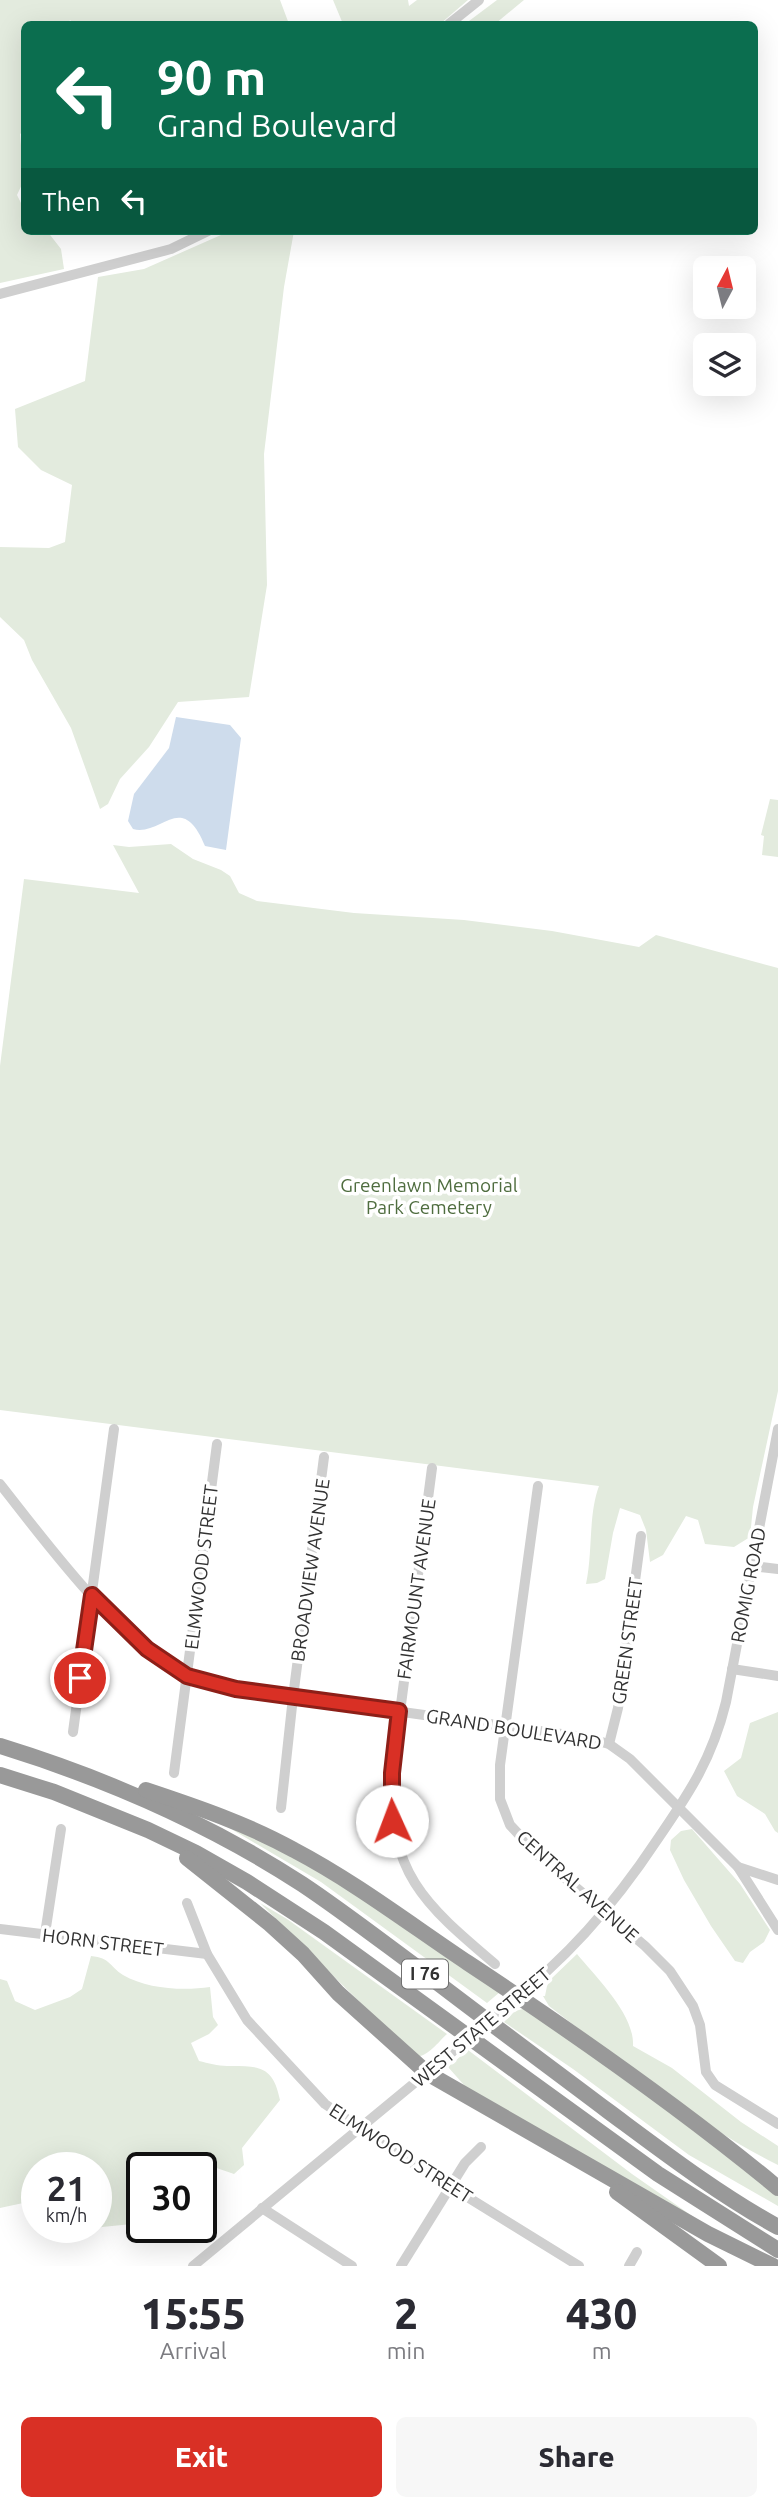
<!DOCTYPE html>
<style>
:root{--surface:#fff;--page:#f7f7f7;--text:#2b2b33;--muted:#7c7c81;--accent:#d93025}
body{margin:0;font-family:Ubuntu,sans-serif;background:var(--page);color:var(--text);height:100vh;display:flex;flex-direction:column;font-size:26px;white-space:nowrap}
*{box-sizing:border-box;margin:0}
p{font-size:23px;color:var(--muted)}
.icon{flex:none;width:38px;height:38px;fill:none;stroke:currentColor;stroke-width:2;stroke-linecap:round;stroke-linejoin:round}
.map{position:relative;height:2266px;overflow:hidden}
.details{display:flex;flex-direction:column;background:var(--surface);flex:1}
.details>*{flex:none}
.banner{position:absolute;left:21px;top:21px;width:737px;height:214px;border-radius:10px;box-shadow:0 7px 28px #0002;background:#0b6e4f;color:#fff;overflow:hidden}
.needle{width:46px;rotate:7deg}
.buttons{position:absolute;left:693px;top:256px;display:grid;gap:14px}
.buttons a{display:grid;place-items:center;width:63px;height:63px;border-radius:10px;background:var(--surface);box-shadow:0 7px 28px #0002;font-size:35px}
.speed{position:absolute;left:21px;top:2152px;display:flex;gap:14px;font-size:35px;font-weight:700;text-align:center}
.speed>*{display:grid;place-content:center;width:91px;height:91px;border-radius:50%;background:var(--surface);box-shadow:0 7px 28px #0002;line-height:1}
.speed small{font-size:18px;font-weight:400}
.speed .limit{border:4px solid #111;border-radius:10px;background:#fff;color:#111}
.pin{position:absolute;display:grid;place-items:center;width:60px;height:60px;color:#fff;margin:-30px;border:4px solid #fff;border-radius:50%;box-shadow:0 2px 7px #0007}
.me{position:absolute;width:77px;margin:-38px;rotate:358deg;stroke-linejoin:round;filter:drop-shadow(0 0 5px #0008)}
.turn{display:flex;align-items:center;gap:24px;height:147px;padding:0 21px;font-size:32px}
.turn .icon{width:91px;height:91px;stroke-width:2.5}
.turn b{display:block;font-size:49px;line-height:60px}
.then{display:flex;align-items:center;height:66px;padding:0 21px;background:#0003;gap:14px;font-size:26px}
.eta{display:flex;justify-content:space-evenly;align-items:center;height:119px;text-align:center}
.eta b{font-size:42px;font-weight:800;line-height:49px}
.button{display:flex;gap:14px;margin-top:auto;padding:14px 21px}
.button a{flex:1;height:80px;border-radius:10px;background:var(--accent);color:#fff;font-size:28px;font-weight:800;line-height:80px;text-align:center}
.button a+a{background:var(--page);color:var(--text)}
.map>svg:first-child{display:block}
.green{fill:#e3ebde}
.water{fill:#cedcec}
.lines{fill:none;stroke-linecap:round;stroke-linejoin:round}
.minor{stroke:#cfcfcf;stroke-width:10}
.highway{stroke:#999;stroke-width:16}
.minor-bridge{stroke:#cfcfcf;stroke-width:10}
.route-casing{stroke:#8d1f18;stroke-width:18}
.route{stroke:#d93025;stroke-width:12}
.labels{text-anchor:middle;stroke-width:7;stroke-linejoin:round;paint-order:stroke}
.shield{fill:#fff;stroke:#707070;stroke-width:2}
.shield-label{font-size:18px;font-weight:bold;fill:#323232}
.park-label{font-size:19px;fill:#4f6d3f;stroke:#fff}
.street-label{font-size:19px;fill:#323232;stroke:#fff}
</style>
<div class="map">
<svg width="778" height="2266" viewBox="0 0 778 2266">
<rect width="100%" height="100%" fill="#fff"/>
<g class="green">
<polygon points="0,0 280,0 289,24 74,24 70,20 68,24 24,24 24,131 20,134 24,180 17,195 24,209 24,231 47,231 61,249 64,269 0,283"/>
<polygon points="333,0 408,0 409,6 417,0 468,0 440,24 343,24"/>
<polygon points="497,0 524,0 495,24 465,24"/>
<polygon points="230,231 294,231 284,287 264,454 267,585 249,697 178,702 149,747 120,779 108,804 100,809 71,728 32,660 24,640 0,617 0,547 49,548 65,542 72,485 41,470 18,447 15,409 85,381 98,277 144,269"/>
<polygon points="770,799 778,800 778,857 762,855 764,836 761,835"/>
<path d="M 171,844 L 193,859 L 221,870 L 230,876 L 239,893 L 257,901 L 354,913 L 464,920 L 552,931 L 639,947 L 656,935 L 778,968 L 778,1391 L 753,1507 L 750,1537 L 734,1547 L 705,1544 L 698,1520 L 686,1516 L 663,1555 L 650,1562 L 646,1530 L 640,1515 L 620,1508 L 613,1533 L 605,1579 L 597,1583 L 586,1584 C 593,1552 588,1516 599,1486 L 0,1410 L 0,1066 L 24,879 L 139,893 L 113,845 L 129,847 Z"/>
<polygon points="778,1712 778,1833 775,1831 765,1814 737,1796 724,1771 741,1758 750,1723"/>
<polygon points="199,1810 319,1870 500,1992 487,2003 321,1882"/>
<polygon points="692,1829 740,1884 770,1930 764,1942 750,1952 743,1963 735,1961 711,1926 684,1880 670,1850 671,1840 681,1831"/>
<path d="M 260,1903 L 287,1919 L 447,2034 C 438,2042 428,2057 415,2057 Z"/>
<path d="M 577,1954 C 596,1977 635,2015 633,2046 L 672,2068 L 741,2122 L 778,2146 L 778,2165 C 695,2124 622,2061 549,2006 L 543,1996 L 545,1996 L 547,1986 L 551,1979 Z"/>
<path d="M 91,1956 C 111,1958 109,1966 123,1975 C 147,1989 183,1991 210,1987 L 213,2017 L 218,2025 L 209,2034 L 191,2043 L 199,2061 C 208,2063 218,2066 227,2066 C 259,2066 273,2065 280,2100 L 242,2148 L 244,2165 L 234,2174 L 176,2154 C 164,2159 154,2168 142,2168 L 142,2223 L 102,2227 L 91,2231 L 92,2228 L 96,2228 L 96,2220 C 110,2206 110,2194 104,2175 L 96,2172 L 96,2168 L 80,2165 L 73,2168 L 37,2168 L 37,2200 L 0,2208 L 0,1979 L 7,1981 L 15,2001 L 35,2010 L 70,1997 L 82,1989 Z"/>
<polygon points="523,2009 529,2010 595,2056 778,2193 778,2206 689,2155 573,2069 504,2022 515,2011"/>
<polygon points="468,2050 632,2174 705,2225 472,2094 448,2067"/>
</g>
<path class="water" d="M 176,717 L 230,725 L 241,738 L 226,850 L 205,846 C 182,789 161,837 133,829 L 128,821 L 134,794 L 169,748 Z"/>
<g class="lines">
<g class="minor">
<polyline points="449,24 479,0"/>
<polyline points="0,294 171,249 208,231"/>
<path d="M 432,1468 L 392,1773 C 388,1873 423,1903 495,1964"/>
<path d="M 0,1484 C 49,1546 115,1637 185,1675 C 200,1683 219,1686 236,1689 L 583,1737 L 609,1744 L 630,1759 L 738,1867 L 778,1930"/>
<polyline points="538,1486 500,1765 500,1799 510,1825 539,1856 645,1946 670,1971 693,2006 700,2025 706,2072 715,2085 778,2124"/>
<polyline points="752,1566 778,1569"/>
<polyline points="732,1669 778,1676"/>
<polyline points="73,1732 114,1429"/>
<polyline points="609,1744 618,1708 641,1536"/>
<polyline points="174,1773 217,1444"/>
<polyline points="281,1808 293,1697 324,1457"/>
<polyline points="738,1867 778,1880"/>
<polyline points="187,1903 207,1954 247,2020 325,2104 393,2151 579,2266"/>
<polyline points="0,1929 207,1954"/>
<polyline points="45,1934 61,1829"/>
<path d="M 502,2008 C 565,1962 614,1905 657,1840 C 690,1792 712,1759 726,1702 L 778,1429"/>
<polyline points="262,2208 352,2266"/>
<polyline points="193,2266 452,2052"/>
<polyline points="401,2266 465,2163 481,2147"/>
<polyline points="629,2266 637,2252"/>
</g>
<g class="highway">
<path d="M 0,1746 C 107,1779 208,1823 302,1884 C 344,1912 385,1944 426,1974 C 486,2020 547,2065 608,2111 C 662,2151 718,2194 778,2227"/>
<polyline points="0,1775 54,1792 148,1830 196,1853 247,1882 324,1932 658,2174 778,2250"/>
<path d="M 146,1790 C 197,1807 247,1824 294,1850 C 355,1882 411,1925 468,1963 C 574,2033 680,2107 778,2188"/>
<polyline points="187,1858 270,1924 303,1954 338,1993 427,2073 708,2234 773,2266"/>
<polyline points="617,2192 719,2266"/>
</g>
<polyline class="minor-bridge" points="452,2052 502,2008"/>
</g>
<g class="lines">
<defs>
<polyline id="route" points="80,1678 92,1595 147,1649 187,1676 236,1689 399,1711 392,1773 392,1821"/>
</defs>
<use href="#route" class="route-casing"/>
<use href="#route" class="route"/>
</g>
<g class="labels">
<rect class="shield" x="402" y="1959.5" width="46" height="29" rx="5"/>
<g class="shield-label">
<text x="425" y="1980">I 76</text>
</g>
<g class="park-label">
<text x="429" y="1192">Greenlawn Memorial<tspan x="429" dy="22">Park Cemetery</tspan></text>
</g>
<g class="street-label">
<text transform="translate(201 1567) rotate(-83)" y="7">ELMWOOD STREET</text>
<text transform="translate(310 1570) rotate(-82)" y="7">BROADVIEW AVENUE</text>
<text transform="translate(748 1585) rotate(-79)" y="7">ROMIG ROAD</text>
<text transform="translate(416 1589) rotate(-82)" y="7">FAIRMOUNT AVENUE</text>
<text transform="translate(627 1641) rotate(-82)" y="7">GREEN STREET</text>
<text transform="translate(514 1729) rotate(9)" y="7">GRAND BOULEVARD</text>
<text transform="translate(578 1886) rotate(42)" y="7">CENTRAL AVENUE</text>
<text transform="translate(103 1942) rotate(7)" y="7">HORN STREET</text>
<text transform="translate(481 2027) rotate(-40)" y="7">WEST STATE STREET</text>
<text transform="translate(401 2153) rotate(33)" y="7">ELMWOOD STREET</text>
</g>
</g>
</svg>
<div class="buttons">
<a><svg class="needle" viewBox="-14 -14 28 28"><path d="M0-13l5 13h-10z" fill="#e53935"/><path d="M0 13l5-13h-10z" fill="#7c7c81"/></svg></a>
<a><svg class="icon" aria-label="layers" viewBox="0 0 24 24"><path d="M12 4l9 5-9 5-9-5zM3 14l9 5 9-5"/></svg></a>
</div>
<div class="speed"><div>21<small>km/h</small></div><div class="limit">30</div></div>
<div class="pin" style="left:80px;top:1678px;background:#d93025"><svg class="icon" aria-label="arrive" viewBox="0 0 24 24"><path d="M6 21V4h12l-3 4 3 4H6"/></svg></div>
<svg class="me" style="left:392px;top:1821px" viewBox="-20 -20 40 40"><circle r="19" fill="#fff"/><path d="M0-13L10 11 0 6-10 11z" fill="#d93025"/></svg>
<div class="banner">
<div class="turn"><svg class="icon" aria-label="left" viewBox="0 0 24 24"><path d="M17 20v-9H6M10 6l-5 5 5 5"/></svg><div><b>90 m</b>Grand Boulevard</div></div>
<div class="then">Then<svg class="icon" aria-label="left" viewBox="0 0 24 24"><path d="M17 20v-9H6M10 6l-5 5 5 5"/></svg></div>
</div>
</div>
<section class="details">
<div class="eta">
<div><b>15:55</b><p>Arrival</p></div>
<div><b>2</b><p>min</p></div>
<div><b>430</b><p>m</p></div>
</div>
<div class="button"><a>Exit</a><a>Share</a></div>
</section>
